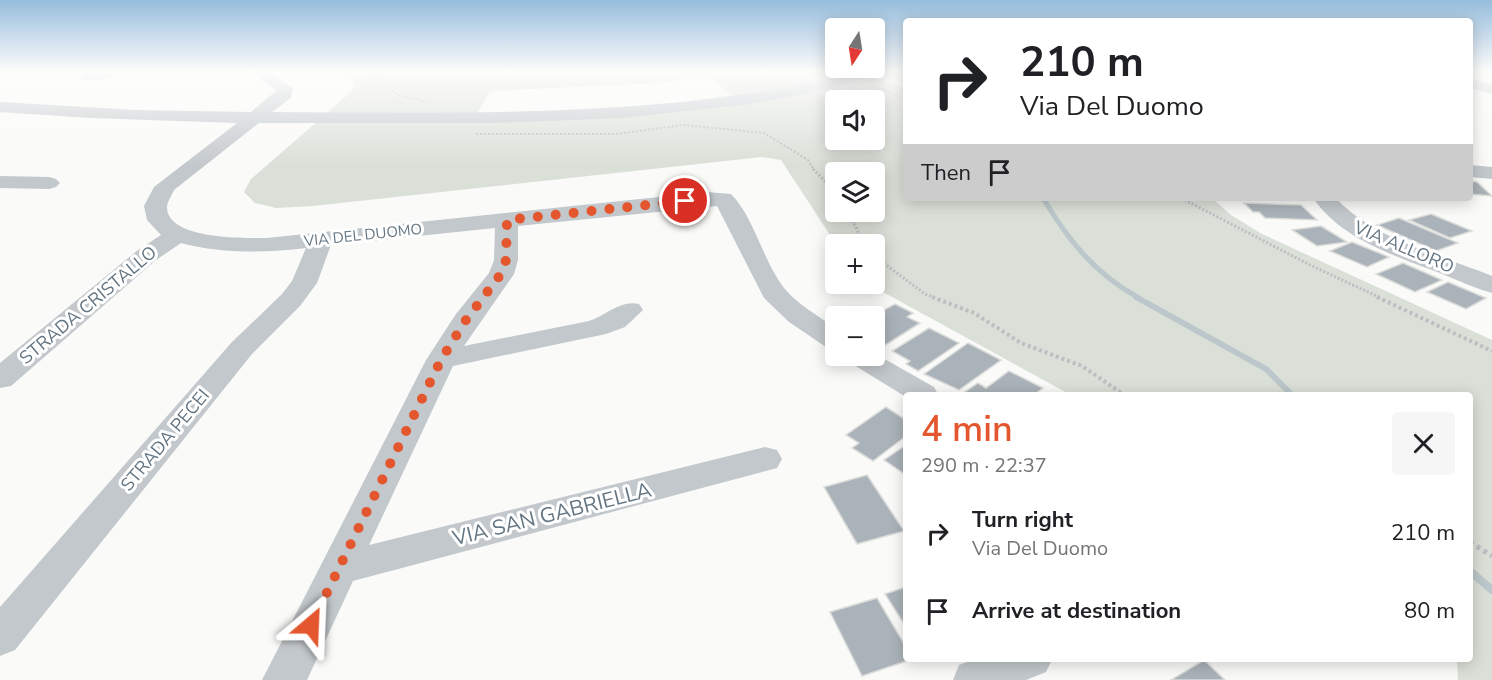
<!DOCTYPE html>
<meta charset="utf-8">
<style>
:root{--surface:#fff;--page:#f6f6f6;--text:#202124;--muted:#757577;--accent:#e4572e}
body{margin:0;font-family:"Nunito Sans",sans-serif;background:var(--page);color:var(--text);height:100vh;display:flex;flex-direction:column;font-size:22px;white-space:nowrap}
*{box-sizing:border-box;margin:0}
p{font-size:20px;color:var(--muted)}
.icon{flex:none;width:33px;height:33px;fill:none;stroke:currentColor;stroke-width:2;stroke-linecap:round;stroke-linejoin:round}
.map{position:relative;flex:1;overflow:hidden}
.details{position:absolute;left:903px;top:392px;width:570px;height:270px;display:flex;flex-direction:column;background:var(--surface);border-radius:6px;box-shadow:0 3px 15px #0003}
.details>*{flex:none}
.hud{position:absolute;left:903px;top:18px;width:570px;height:183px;border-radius:6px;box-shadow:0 3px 15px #0003;background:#fff;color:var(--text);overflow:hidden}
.needle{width:39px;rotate:192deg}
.controls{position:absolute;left:825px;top:18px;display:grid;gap:12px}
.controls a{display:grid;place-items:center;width:60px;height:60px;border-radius:6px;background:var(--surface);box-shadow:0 3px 15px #0003;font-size:30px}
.pin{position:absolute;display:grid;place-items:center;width:51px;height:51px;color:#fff;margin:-26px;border:3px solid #fff;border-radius:50%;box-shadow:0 2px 6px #0007}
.me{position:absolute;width:66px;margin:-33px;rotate:26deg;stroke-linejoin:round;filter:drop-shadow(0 0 4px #0008)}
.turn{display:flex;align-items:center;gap:21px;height:126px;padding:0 18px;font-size:27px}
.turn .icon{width:78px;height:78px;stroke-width:2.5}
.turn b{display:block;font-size:42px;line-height:51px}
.then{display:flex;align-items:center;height:57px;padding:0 18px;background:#0003;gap:12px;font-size:22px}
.round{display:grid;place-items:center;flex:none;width:63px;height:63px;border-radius:6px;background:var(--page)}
.head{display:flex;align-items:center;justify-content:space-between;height:102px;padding:0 18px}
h1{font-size:36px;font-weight:600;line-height:45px;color:var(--accent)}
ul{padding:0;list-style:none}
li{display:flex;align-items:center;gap:18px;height:78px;padding:0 18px}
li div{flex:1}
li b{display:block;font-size:22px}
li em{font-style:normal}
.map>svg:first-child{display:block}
.green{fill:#dadfd7;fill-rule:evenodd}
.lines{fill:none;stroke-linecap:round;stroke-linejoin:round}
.stream-far2{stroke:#bbc7cb;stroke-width:5}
.stream-far1{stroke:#bbc7cb;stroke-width:6}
.stream{stroke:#bbc7cb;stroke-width:8}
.building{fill:#aab3b9;stroke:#dcdcda;stroke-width:1.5}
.path-far3{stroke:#bbbfc2;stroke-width:2;stroke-dasharray:2 2;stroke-linecap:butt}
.path-far2{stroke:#bbbfc2;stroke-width:3;stroke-dasharray:2 2;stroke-linecap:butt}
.path-far1{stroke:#bbbfc2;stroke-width:4;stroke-dasharray:3 3;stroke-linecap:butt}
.path{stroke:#bbbfc2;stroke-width:5;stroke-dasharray:4 4;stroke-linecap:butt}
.minor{fill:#c3c8cc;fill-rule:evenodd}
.route{stroke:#e4572e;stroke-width:10;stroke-dasharray:0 18}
.labels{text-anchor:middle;stroke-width:6;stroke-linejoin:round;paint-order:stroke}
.far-street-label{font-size:15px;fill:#657683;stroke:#fff}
.street-label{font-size:18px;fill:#657683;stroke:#fff}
.near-street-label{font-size:21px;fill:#657683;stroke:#fff}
</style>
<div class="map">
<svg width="1492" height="680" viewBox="0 0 1492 680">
<rect width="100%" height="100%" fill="#fafaf8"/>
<path class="green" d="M 339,71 L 853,71 L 906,89 L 906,198 L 1212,198 L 1231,215 L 1262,234 L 1492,340 L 1492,680 L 1458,680 L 1457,659 L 1470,658 L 1470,394 L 1069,394 L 872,286 L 869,284 L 874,284 L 874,244 L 836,244 L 781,160 L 762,157 L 313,206 L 276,208 L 255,203 L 244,192 L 251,179 L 351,92 L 354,85 L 351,79 ZM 709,76 L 731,95 L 669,104 L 533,113 L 477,113 L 490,91 L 659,83 ZM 836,100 L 874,100 L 874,140 L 836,140 ZM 836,172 L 874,172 L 874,212 L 836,212 Z"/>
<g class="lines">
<path class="stream-far2" d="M 1043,198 C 1068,240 1095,274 1139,298"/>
<polyline class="stream-far1" points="1136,297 1266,369 1291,394"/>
<polyline class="stream" points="1470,571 1492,590"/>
</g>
<g class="building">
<polygon points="1470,181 1477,182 1492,196 1470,194"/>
<polygon points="1244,203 1301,205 1317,220 1265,218 1259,212 1253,212"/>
<polygon points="1431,214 1472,231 1450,238 1409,220"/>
<polygon points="1399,218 1458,243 1436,251 1377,225"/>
<polygon points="1321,226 1347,242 1317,246 1292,230"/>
<polygon points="1352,242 1389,257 1367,267 1330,251"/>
<polygon points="1403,263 1442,280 1415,292 1376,274"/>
<polygon points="1448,282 1486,298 1466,309 1427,292"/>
<polygon points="895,304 913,313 907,317 920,323 884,346 874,341 873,316"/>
<polygon points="929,328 959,343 918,371 906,364 910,361 892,351"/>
<polygon points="968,343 1001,360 959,390 924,374"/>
<polygon points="1009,371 1043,388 1035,394 962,394 978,383 986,388"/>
<polygon points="886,407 906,420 906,436 873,461 852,448 859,443 846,435"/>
<polygon points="906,445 906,475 884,460"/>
<polygon points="867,475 904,531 857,544 824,487"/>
<polygon points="906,587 906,627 885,594"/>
<polygon points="877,598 906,647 906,658 913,659 862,676 830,612"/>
<polygon points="1204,660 1225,680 1171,680"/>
</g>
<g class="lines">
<g class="path-far3">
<polyline points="358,71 386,83 397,95 421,100 425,104"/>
<polyline points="873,86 906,99"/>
<polyline points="476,134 616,134 684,125 764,133 808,160 814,170"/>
</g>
<g class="path-far2">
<polyline points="813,169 830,186 836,199"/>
<polyline points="1181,198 1312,266 1381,298"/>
<polyline points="843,212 855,225 863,244"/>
<polyline points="874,256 925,294 936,298"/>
</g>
<g class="path-far1">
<polyline points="932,297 974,313 1021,343 1082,366 1123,394"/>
<polyline points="1377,297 1492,351"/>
</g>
<polyline class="path" points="1470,542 1492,556"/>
<g class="minor">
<path d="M 88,71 L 120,71 C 113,78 93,82 82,79 L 80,76 L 82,73 Z"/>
<path d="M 249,71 L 268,71 L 293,88 L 291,98 L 272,112 C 409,113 546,115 682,102 C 726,98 770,91 813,82 C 838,77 859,71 885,71 L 883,74 L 814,92 L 750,104 L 622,118 L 493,123 L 259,123 L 174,190 C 172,195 167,202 167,207 C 167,240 245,238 267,238 L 707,192 L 731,194 C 754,217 763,261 784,288 C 797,304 818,316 836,328 L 836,349 L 826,347 L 789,322 L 764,298 L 717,206 L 518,226 L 518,260 L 514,274 L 464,346 L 589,321 C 607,315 620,300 639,304 L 643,310 L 625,327 L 606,334 L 453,366 L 369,545 L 765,447 L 777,450 L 782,459 L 777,468 L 353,581 L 307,680 L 262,680 L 426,360 L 456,314 L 489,273 L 494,260 L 495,228 L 331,245 L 317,283 L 300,306 L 252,354 L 15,650 L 0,656 L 0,607 L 232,342 L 282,294 L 292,281 L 306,248 C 263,253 223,254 181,243 L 156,260 L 11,386 L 0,388 L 0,363 L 138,250 L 161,235 L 147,220 L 144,206 L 154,187 L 237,123 L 91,118 L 0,112 L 0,102 L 136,110 L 251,112 L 277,90 Z"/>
<polygon points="1470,78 1492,84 1492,94 1470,88"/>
<polygon points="1470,165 1492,167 1492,179 1470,177"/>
<polygon points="0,176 49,177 56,179 60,183 56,187 49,189 0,188"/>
<path d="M 1313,198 L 1336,198 C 1371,238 1443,256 1492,276 L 1492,293 C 1474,288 1457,280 1440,273 C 1395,256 1341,239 1313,198 Z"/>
<polygon points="874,353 934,387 938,394 906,394 906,397 849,362 844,356 874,356"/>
<polygon points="978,658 1053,658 1046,672 1026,680 953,680 959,665"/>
</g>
</g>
<linearGradient id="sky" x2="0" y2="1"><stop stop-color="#96bcdc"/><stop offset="0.43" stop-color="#fdfdfc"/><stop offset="1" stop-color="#fdfdfc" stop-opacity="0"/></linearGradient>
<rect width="1492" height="166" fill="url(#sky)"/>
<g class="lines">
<polyline class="route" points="311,625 441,360 466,320 501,274 506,260 507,220 685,201"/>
</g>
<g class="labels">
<g class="far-street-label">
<text transform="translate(363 235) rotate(-6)" y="5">VIA DEL DUOMO</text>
</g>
<g class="street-label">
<text transform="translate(1404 247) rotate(23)" y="6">VIA ALLORO</text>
<text transform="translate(88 305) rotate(-40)" y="6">STRADA CRISTALLO</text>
<text transform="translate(165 440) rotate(-50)" y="6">STRADA PECEI</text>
</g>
<g class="near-street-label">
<text transform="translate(552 514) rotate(-14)" y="7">VIA SAN GABRIELLA</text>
</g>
</g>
</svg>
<div class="controls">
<a><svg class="needle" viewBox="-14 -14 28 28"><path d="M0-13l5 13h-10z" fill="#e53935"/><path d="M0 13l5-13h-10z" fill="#757577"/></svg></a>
<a><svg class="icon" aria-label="sound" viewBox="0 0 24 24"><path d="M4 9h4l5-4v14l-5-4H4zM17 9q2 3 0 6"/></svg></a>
<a><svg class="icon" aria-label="layers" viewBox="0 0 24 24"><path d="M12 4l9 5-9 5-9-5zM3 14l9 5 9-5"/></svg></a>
<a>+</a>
<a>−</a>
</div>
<div class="pin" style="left:685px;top:201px;background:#d93025"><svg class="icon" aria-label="arrive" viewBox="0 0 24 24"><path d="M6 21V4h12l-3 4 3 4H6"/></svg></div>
<svg class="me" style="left:311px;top:625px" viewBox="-20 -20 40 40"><path d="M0-17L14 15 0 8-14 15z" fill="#e4572e" stroke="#fff" stroke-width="4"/></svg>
<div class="hud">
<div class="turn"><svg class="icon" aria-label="right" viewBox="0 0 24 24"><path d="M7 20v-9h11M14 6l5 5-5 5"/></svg><div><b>210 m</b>Via Del Duomo</div></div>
<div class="then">Then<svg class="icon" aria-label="arrive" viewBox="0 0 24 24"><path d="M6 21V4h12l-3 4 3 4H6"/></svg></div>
</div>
<section class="details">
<div class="head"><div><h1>4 min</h1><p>290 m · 22:37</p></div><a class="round"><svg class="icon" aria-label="close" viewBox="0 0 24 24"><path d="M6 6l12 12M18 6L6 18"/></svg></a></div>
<ul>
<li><svg class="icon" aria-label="right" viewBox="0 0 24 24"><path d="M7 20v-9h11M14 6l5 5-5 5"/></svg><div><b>Turn right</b><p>Via Del Duomo</p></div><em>210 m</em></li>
<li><svg class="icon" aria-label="arrive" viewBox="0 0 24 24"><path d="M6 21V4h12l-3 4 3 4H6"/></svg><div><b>Arrive at destination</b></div><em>80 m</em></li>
</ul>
</section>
</div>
